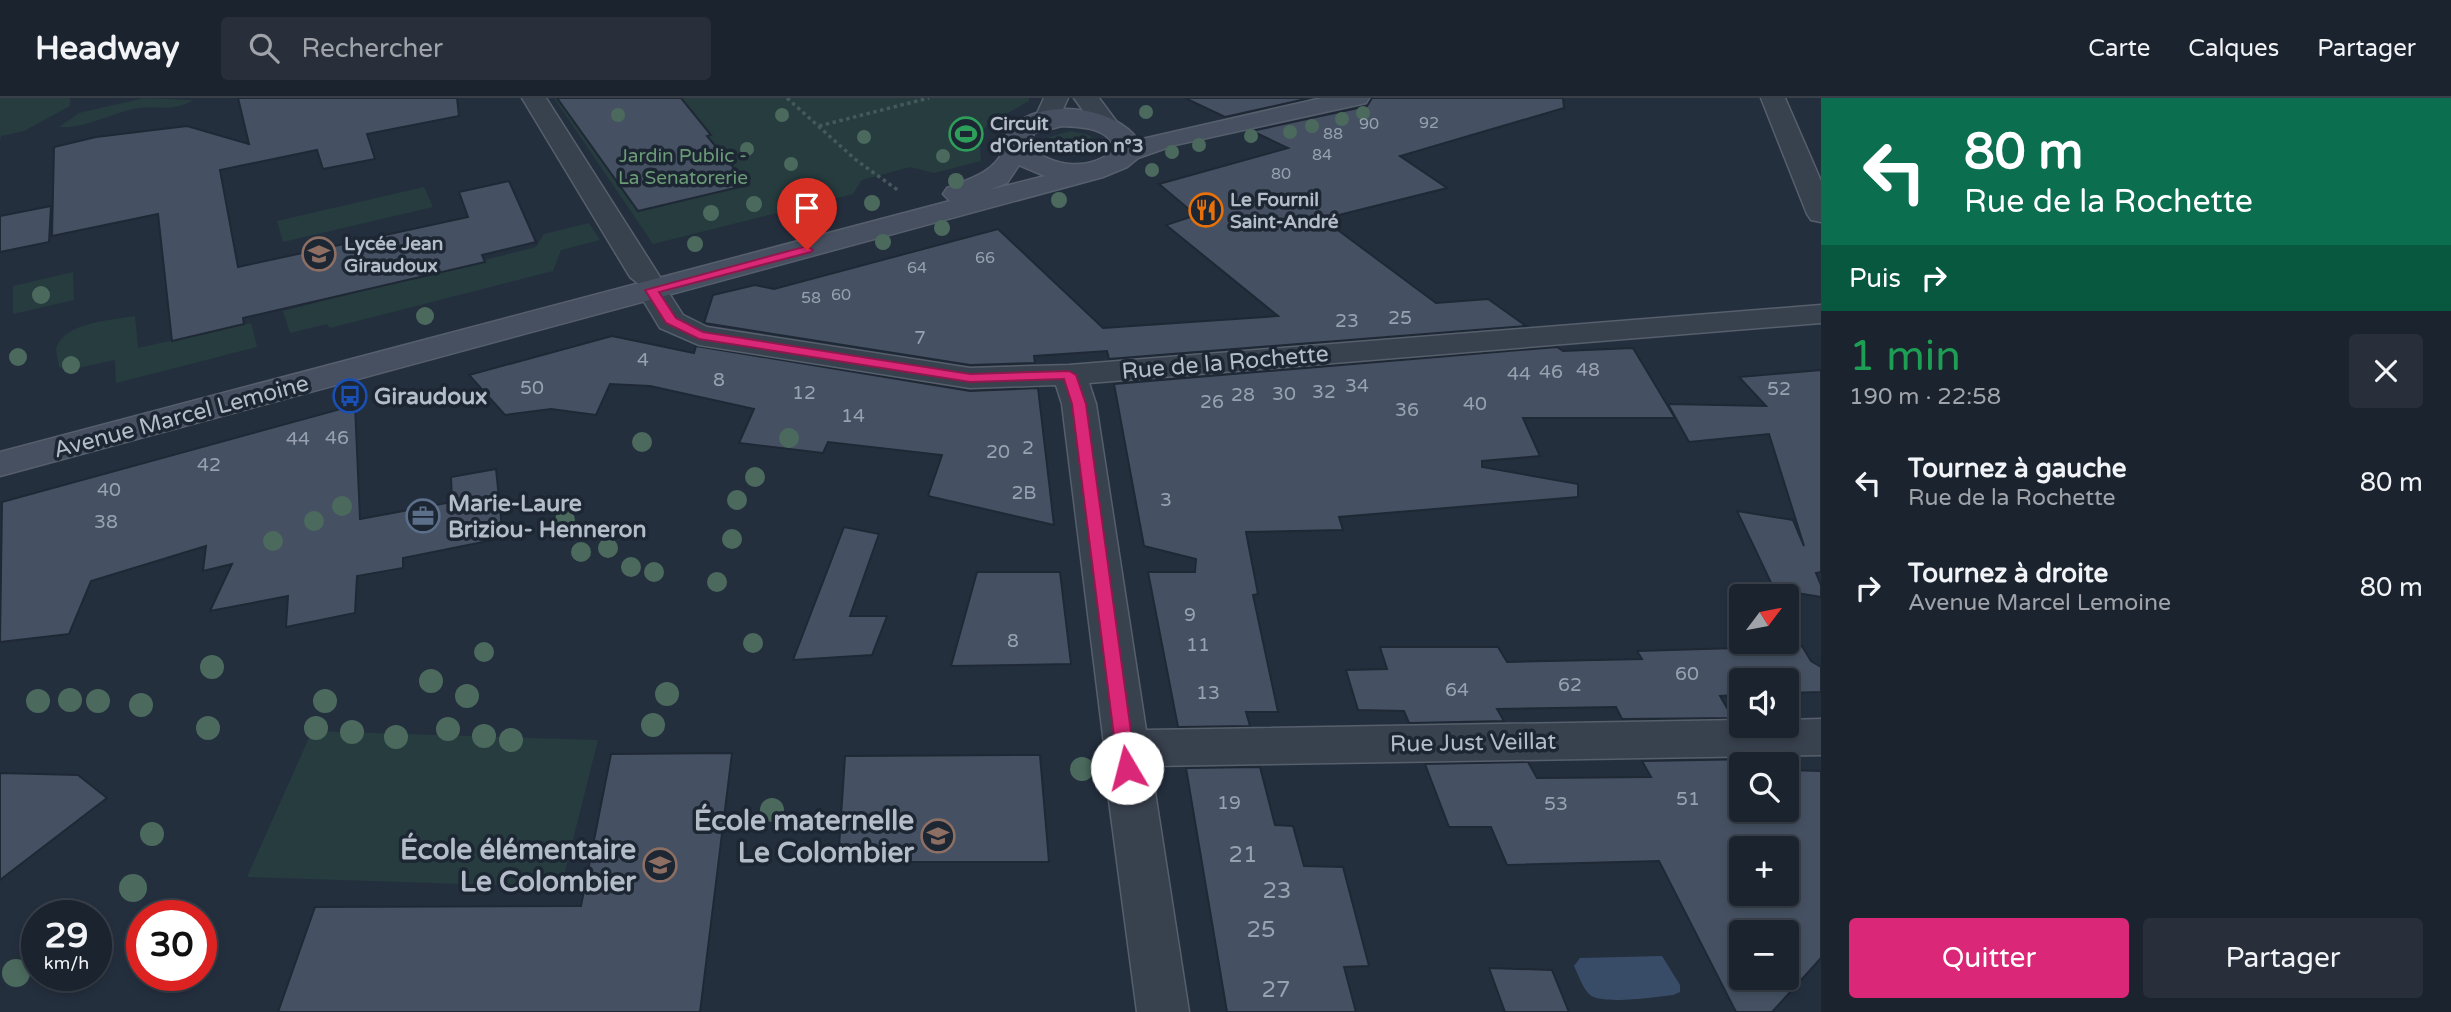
<!DOCTYPE html>
<html lang="fr">
<meta charset="utf-8">
<style>
:root{--surface:#1b232e;--page:#282f3a;--text:#f1f3f6;--muted:#a0a4aa;--line:#39404a;--accent:#db2777}
body{margin:0;font-family:"Varela Round",sans-serif;background:var(--page);color:var(--text);height:100vh;display:flex;flex-direction:column;font-size:26px;white-space:nowrap}
*{box-sizing:border-box;margin:0}
p{font-size:23px;color:var(--muted)}
.icon{flex:none;width:38px;height:38px;fill:none;stroke:currentColor;stroke-width:2;stroke-linecap:round;stroke-linejoin:round}
.map{position:relative;flex:1;overflow:hidden}
.panel{display:flex;flex-direction:column;background:var(--surface);width:630px}
.panel>*{flex:none}
.guide{background:#0b6e4f;color:#fff;overflow:hidden}
.needle{width:46px;rotate:58deg}
.controls{position:absolute;left:1729px;top:486px;display:grid;gap:14px}
.controls a{display:grid;place-items:center;width:70px;height:70px;border-radius:7px;background:var(--surface);box-shadow:0 4px 10px #0003,0 0 0 2px var(--line);font-size:35px}
.speed{position:absolute;left:21px;top:802px;display:flex;gap:14px;font-size:35px;font-weight:700;text-align:center}
.speed>*{display:grid;place-content:center;width:91px;height:91px;border-radius:50%;background:var(--surface);box-shadow:0 4px 10px #0003,0 0 0 2px var(--line);line-height:1}
.speed small{font-size:18px;font-weight:400}
.speed .limit{border:10px solid #d22;background:#fff;color:#111}
.pin{position:absolute;display:grid;place-items:center;width:60px;height:60px;color:#fff;margin:-72px -30px;border-radius:50% 50% 50% 0;rotate:-45deg;box-shadow:0 0 7px #0007}
.pin .icon{rotate:45deg}
.me{position:absolute;width:77px;margin:-38px;rotate:352deg;stroke-linejoin:round;filter:drop-shadow(0 0 5px #0008)}
.turn{display:flex;align-items:center;gap:24px;height:147px;padding:0 28px;font-size:32px}
.turn .icon{width:91px;height:91px;stroke-width:2.5}
.turn b{display:block;font-size:49px;line-height:60px}
.then{display:flex;align-items:center;height:66px;padding:0 28px;background:#0003;gap:14px;font-size:26px}
.round{display:grid;place-items:center;flex:none;width:74px;height:74px;border-radius:7px;background:var(--page)}
.headline{display:flex;align-items:center;justify-content:space-between;height:119px;padding:0 28px}
h1{font-size:42px;font-weight:600;line-height:52px;color:#1e9e55}
.button{display:flex;gap:14px;margin-top:auto;padding:14px 28px}
.button a{flex:1;height:80px;border-radius:7px;background:var(--accent);color:#fff;font-size:28px;font-weight:600;line-height:80px;text-align:center}
.button a+a{background:var(--page);color:var(--text)}
ul{padding:0;list-style:none}
li{display:flex;align-items:center;gap:21px;height:105px;padding:0 28px}
li div{flex:1}
li b{display:block;font-size:26px}
li em{font-style:normal}
header{display:flex;align-items:center;gap:42px;box-sizing:border-box;height:98px;padding:0 35px;background:var(--surface);border-bottom:2px solid var(--line)}
header strong{font-size:33px}
nav{display:flex;gap:38px;margin-inline-start:auto;font-size:24px}
.search{width:490px;height:63px;background:var(--page);display:flex;align-items:center;gap:18px;box-sizing:border-box;padding:0 24px;border-radius:7px;color:var(--muted);font-size:26px}
main{display:flex;flex:1;min-height:0}
.map>svg:first-child{display:block}
.green{fill:#263c3f}
.water{fill:#394c67}
.building{fill:#455162;stroke:#1f2835;stroke-width:2;fill-rule:evenodd}
.lines{fill:none;stroke-linecap:round;stroke-linejoin:round}
.minor-casing{stroke:#565f6c;stroke-width:3}
.tertiary-casing{stroke:#565f6c;stroke-width:3}
.secondary-casing{stroke:#565f6c;stroke-width:3}
.path{stroke:#44595c;stroke-width:3.5;stroke-dasharray:3.5 3.5;stroke-linecap:butt}
.minor{fill:#38414e;fill-rule:evenodd}
.tertiary{fill:#38414e;fill-rule:evenodd}
.secondary{fill:#465061;fill-rule:evenodd}
.tree{fill:#4b6a5d}
.route{fill:#db2777;stroke:#8e194d;stroke-width:2}
.labels{text-anchor:middle;stroke-width:7;stroke-linejoin:round;paint-order:stroke}
.far-number-label{font-size:16px;fill:#98a1af}
.far-poi-label{font-size:19px;font-weight:bold;fill:#b4bcc9;stroke:#1d2633;text-anchor:start}
.far-park-label{font-size:19px;fill:#6b9a76;stroke:#1d2633}
.number-label{font-size:19px;fill:#98a1af}
.street-label{font-size:23px;fill:#b4bcc9;stroke:#1d2633}
.poi-label{font-size:23px;font-weight:bold;fill:#b4bcc9;stroke:#1d2633;text-anchor:start}
.near-number-label{font-size:23px;fill:#98a1af}
.near-poi-label{font-size:28px;font-weight:bold;fill:#b4bcc9;stroke:#1d2633;text-anchor:end}
</style>
<header>
<strong>Headway</strong>
<div class="search"><svg class="icon" aria-label="search" viewBox="0 0 24 24"><circle cx="10" cy="10" r="6"/><path d="M15 15l6 6"/></svg>Rechercher</div>
<nav><a>Carte</a><a>Calques</a><a>Partager</a></nav>
</header>
<main>
<div class="map">
<svg width="1821" height="914" viewBox="0 0 1821 914">
<rect width="100%" height="100%" fill="#242f3e"/>
<g class="green">
<polygon points="0,0 70,0 70,8 24,33 1,38 0,44"/>
<path d="M 144,0 L 193,2 C 174,14 159,8 139,10 C 113,14 86,31 59,29 L 79,15 Z"/>
<polygon points="554,0 1029,0 1029,3 988,26 979,37 981,63 934,75 910,69 862,82 853,96 653,146"/>
<path d="M 1071,33 L 1089,37 L 1098,45 L 1096,51 C 1082,61 1062,60 1048,49 L 1049,39 Z"/>
<polygon points="424,89 433,109 283,144 277,123"/>
<polygon points="589,125 600,142 561,152 553,173 330,230 327,226 290,235 283,213 536,149 544,136"/>
<polygon points="73,174 74,202 13,216 13,188"/>
<path d="M 135,218 L 138,250 L 251,225 L 257,249 L 116,285 L 115,262 L 68,272 L 59,269 L 56,252 C 62,224 113,222 135,218 Z"/>
<polygon points="312,633 598,642 561,789 247,779"/>
</g>
<path class="water" d="M 1662,858 L 1680,887 L 1680,894 L 1673,897 C 1656,899 1603,907 1590,897 C 1583,891 1578,876 1574,868 L 1580,860 Z"/>
<g class="building">
<polygon points="238,0 457,0 459,18 367,36 375,61 323,71 317,52 220,72 238,169 468,119 459,94 509,83 536,144 482,157 485,164 243,220 244,226 172,243 158,116 52,138 54,49 96,39 187,28 249,46"/>
<polygon points="557,0 681,0 711,37 707,38 748,87 638,113"/>
<polygon points="1185,0 1310,0 1225,19"/>
<polygon points="1372,0 1563,0 1564,10 1400,58 1447,90 1323,121 1436,205 1488,201 1526,228 1109,261 1107,253 1034,258 1035,265 970,267 704,225 713,197 755,187 774,191 998,131 1103,230 1278,218 1166,127 1196,117 1159,86 1288,50 1252,33 1367,8"/>
<polygon points="51,108 49,144 0,154 0,118"/>
<polygon points="612,238 694,255 696,248 970,293 1038,290 1054,427 928,398 942,357 828,344 823,355 739,345 754,311 650,288 610,286 596,317 551,311 505,317 469,277"/>
<polygon points="1557,249 1563,253 1633,250 1675,320 1523,320 1540,358 1482,363 1482,369 1578,386 1578,399 1339,419 1343,432 1246,434 1258,496 1253,497 1278,614 1246,614 1250,628 1178,629 1148,474 1195,474 1196,461 1144,448 1114,286"/>
<polygon points="1821,272 1821,474 1816,475 1821,487 1821,499 1774,491 1737,413 1793,422 1804,448 1769,336 1689,344 1668,306 1766,308 1739,279"/>
<polygon points="355,307 360,421 452,404 451,379 496,371 503,440 403,460 403,470 357,478 355,515 286,529 288,498 210,513 232,466 203,473 206,448 91,483 69,536 0,544 2,404"/>
<polygon points="844,429 879,436 850,518 887,518 872,557 793,562"/>
<polygon points="977,474 1060,474 1071,566 951,568"/>
<polygon points="1802,548 1811,563 1821,569 1821,594 1787,595 1787,583 1741,583 1741,597 1720,598 1733,620 1622,621 1616,609 1497,611 1504,623 1409,625 1404,613 1358,612 1346,572 1387,571 1380,549 1498,549 1507,564 1642,561 1637,553"/>
<polygon points="732,655 700,914 278,914 315,809 581,808 611,656"/>
<polygon points="1040,657 1049,764 838,764 845,658"/>
<path d="M 1758,661 L 1761,667 L 1741,667 L 1741,712 L 1787,712 L 1787,672 L 1821,673 L 1821,860 L 1772,914 L 1736,914 L 1659,763 L 1507,767 L 1491,729 L 1449,729 L 1425,666 L 1528,664 L 1537,680 L 1651,679 L 1642,663 ZM 1741,751 L 1787,751 L 1787,796 L 1741,796 ZM 1741,835 L 1787,835 L 1787,880 L 1741,880 Z"/>
<polygon points="1260,669 1275,727 1293,728 1304,768 1343,769 1369,868 1344,869 1356,914 1227,914 1186,670"/>
<polygon points="0,675 78,677 107,700 0,782"/>
<polygon points="1489,870 1552,872 1569,914 1505,914"/>
</g>
<g class="lines">
<defs>
<g id="minor">
<polygon points="522,0 546,0 660,179 657,184 663,186 683,217 707,229 970,270 1069,267 1821,207 1821,225 1089,285 1096,306 1146,632 1741,622 1741,628 1787,628 1787,622 1821,621 1821,657 1151,668 1189,914 1137,914 1102,650 1104,646 1062,306 1056,287 970,290 699,247 660,230 637,192 640,187 630,179"/>
<polygon points="1761,0 1785,0 1821,83 1821,124 1811,122 1807,116"/>
</g>
<g id="tertiary">
<polygon points="1044,0 1068,0 1056,27 1038,27 1034,22"/>
<polygon points="1074,0 1099,0 1119,27 1115,32 1097,32"/>
</g>
<path id="secondary" d="M 1322,0 L 1369,0 L 1366,5 L 1357,7 L 1175,47 L 1138,60 L 1127,69 L 1103,79 L 0,378 L 0,354 L 950,103 L 943,96 L 947,90 C 969,81 994,75 1004,51 C 1008,41 1004,35 1014,27 C 1046,0 1115,9 1138,42 ZM 1062,28 C 1082,29 1109,29 1115,52 C 1089,73 1055,70 1030,49 L 1034,35 ZM 1019,67 L 1045,78 L 989,92 L 1007,85 Z"/>
</defs>
<use href="#minor" class="minor-casing"/>
<use href="#tertiary" class="tertiary-casing"/>
<use href="#secondary" class="secondary-casing"/>
<g class="path">
<polyline points="787,0 856,62 899,93"/>
<polyline points="819,28 929,0"/>
</g>
<use href="#minor" class="minor"/>
<use href="#tertiary" class="tertiary"/>
<use href="#secondary" class="secondary"/>
</g>
<g class="tree">
<circle cx="1146" cy="14" r="7"/>
<circle cx="1363" cy="15" r="7"/>
<circle cx="618" cy="17" r="7"/>
<circle cx="782" cy="17" r="7"/>
<circle cx="1342" cy="21" r="7"/>
<circle cx="1312" cy="28" r="7"/>
<circle cx="1290" cy="34" r="7"/>
<circle cx="1251" cy="38" r="7"/>
<circle cx="864" cy="39" r="7"/>
<circle cx="1199" cy="47" r="7"/>
<circle cx="747" cy="51" r="7"/>
<circle cx="1172" cy="54" r="7"/>
<circle cx="943" cy="58" r="7"/>
<circle cx="791" cy="66" r="7"/>
<circle cx="1152" cy="72" r="7"/>
<circle cx="956" cy="83" r="8"/>
<circle cx="810" cy="88" r="8"/>
<circle cx="1059" cy="102" r="8"/>
<circle cx="872" cy="105" r="8"/>
<circle cx="754" cy="106" r="8"/>
<circle cx="711" cy="115" r="8"/>
<circle cx="942" cy="130" r="8"/>
<circle cx="883" cy="144" r="8"/>
<circle cx="695" cy="146" r="8"/>
<circle cx="41" cy="197" r="9"/>
<circle cx="425" cy="218" r="9"/>
<circle cx="18" cy="259" r="9"/>
<circle cx="71" cy="267" r="9"/>
<circle cx="789" cy="340" r="10"/>
<circle cx="642" cy="344" r="10"/>
<circle cx="755" cy="379" r="10"/>
<circle cx="737" cy="402" r="10"/>
<circle cx="342" cy="408" r="10"/>
<circle cx="565" cy="422" r="10"/>
<circle cx="314" cy="423" r="10"/>
<circle cx="732" cy="441" r="10"/>
<circle cx="273" cy="443" r="10"/>
<circle cx="608" cy="450" r="10"/>
<circle cx="581" cy="454" r="10"/>
<circle cx="631" cy="469" r="10"/>
<circle cx="654" cy="474" r="10"/>
<circle cx="717" cy="484" r="10"/>
<circle cx="753" cy="545" r="10"/>
<circle cx="484" cy="554" r="10"/>
<circle cx="212" cy="569" r="12"/>
<circle cx="431" cy="583" r="12"/>
<circle cx="667" cy="596" r="12"/>
<circle cx="467" cy="598" r="12"/>
<circle cx="70" cy="602" r="12"/>
<circle cx="38" cy="603" r="12"/>
<circle cx="98" cy="603" r="12"/>
<circle cx="325" cy="603" r="12"/>
<circle cx="141" cy="607" r="12"/>
<circle cx="653" cy="627" r="12"/>
<circle cx="208" cy="630" r="12"/>
<circle cx="316" cy="630" r="12"/>
<circle cx="448" cy="631" r="12"/>
<circle cx="352" cy="634" r="12"/>
<circle cx="484" cy="638" r="12"/>
<circle cx="396" cy="639" r="12"/>
<circle cx="511" cy="642" r="12"/>
<circle cx="1082" cy="671" r="12"/>
<circle cx="772" cy="712" r="12"/>
<circle cx="152" cy="736" r="12"/>
<circle cx="133" cy="790" r="14"/>
<circle cx="16" cy="875" r="14"/>
</g>
<polygon class="route" points="807,148 813,152 811,154 659,194 676,220 703,234 970,276 1069,273 1076,277 1086,306 1136,670 1134,675 1120,675 1118,670 1072,306 1064,281 970,284 699,241 666,225 645,192"/>
<defs>
<symbol id="stadium-ring" viewBox="-11 -11 22 22"><circle r="9.5" fill="#1d2633" stroke="#2e9e5b" stroke-width="1.5"/><path d="M0-5a6.5 5 0 1 0 0 10a6.5 5 0 1 0 0-10ZM-3.5-1.8h7v3.6h-7Z" fill="#2e9e5b"/></symbol>
<symbol id="restaurant-ring" viewBox="-11 -11 22 22"><circle r="9.5" fill="#1d2633" stroke="#e8710a" stroke-width="1.5"/><path d="M-5-6h1v4h1v-4h1v4h1v-4h1v5L-1.5 .5V6h-2V.5L-5-1ZM5-6V6H3V1.5H1.5Q1.5-4 5-6Z" fill="#e8710a"/></symbol>
<symbol id="school-ring" viewBox="-11 -11 22 22"><circle r="9.5" fill="#1d2633" stroke="#8d6e63" stroke-width="1.5"/><path d="M0-5L7-2L0 1L-7-2ZM-4 1L0 2.5L4 1V4Q0 6-4 4Z" fill="#8d6e63"/></symbol>
<symbol id="bus-ring" viewBox="-11 -11 22 22"><circle r="9.5" fill="#1d2633" stroke="#1a4fb4" stroke-width="1.5"/><path d="M-5-6H5V4H4V6H2V4H-2V6H-4V4H-5ZM-3.5-4V0h7V-4ZM-3.5 1.2v1.5H-2V1.2ZM2 1.2v1.5H3.5V1.2Z" fill="#1a4fb4"/></symbol>
<symbol id="office-ring" viewBox="-11 -11 22 22"><circle r="9.5" fill="#1d2633" stroke="#5c6f8a" stroke-width="1.5"/><path d="M-6-3h4V-5.5h4V-3h4V5H-6ZM-1-4.5V-3h2v-1.5ZM-6 0V1H6V0Z" fill="#5c6f8a"/></symbol>
</defs>
<g fill-rule="evenodd">
<use href="#stadium-ring" x="947" y="17" width="38" height="38"/>
<use href="#restaurant-ring" x="1187" y="93" width="38" height="38"/>
<use href="#school-ring" x="300" y="137" width="38" height="38"/>
<use href="#bus-ring" x="331" y="279" width="38" height="38"/>
<use href="#office-ring" x="404" y="399" width="38" height="38"/>
<use href="#school-ring" x="919" y="719" width="38" height="38"/>
<use href="#school-ring" x="641" y="748" width="38" height="38"/>
</g>
<g class="labels">
<g class="far-number-label">
<text x="1429" y="30">92</text>
<text x="1369" y="31">90</text>
<text x="1333" y="41">88</text>
<text x="1322" y="62">84</text>
<text x="1281" y="81">80</text>
<text x="985" y="165">66</text>
<text x="917" y="175">64</text>
<text x="841" y="202">60</text>
<text x="811" y="205">58</text>
</g>
<g class="far-poi-label">
<text x="990" y="32">Circuit<tspan x="990" dy="22">d'Orientation n°3</tspan></text>
<text x="1230" y="108">Le Fournil<tspan x="1230" dy="22">Saint-André</tspan></text>
<text x="344" y="152">Lycée Jean<tspan x="344" dy="22">Giraudoux</tspan></text>
</g>
<g class="far-park-label">
<text x="683" y="64">Jardin Public -<tspan x="683" dy="22">La Senatorerie</tspan></text>
</g>
<g class="number-label">
<text x="1400" y="226">25</text>
<text x="1347" y="229">23</text>
<text x="920" y="246">7</text>
<text x="643" y="268">4</text>
<text x="1588" y="278">48</text>
<text x="1551" y="280">46</text>
<text x="1519" y="282">44</text>
<text x="719" y="288">8</text>
<text x="1357" y="294">34</text>
<text x="532" y="296">50</text>
<text x="1779" y="297">52</text>
<text x="1324" y="300">32</text>
<text x="804" y="301">12</text>
<text x="1284" y="302">30</text>
<text x="1243" y="303">28</text>
<text x="1212" y="310">26</text>
<text x="1475" y="312">40</text>
<text x="1407" y="318">36</text>
<text x="853" y="324">14</text>
<text x="337" y="346">46</text>
<text x="298" y="347">44</text>
<text x="1028" y="356">2</text>
<text x="998" y="360">20</text>
<text x="209" y="373">42</text>
<text x="109" y="398">40</text>
<text x="1024" y="401">2B</text>
<text x="1166" y="408">3</text>
<text x="106" y="430">38</text>
<text x="1190" y="523">9</text>
<text x="1013" y="549">8</text>
<text x="1198" y="553">11</text>
<text x="1687" y="582">60</text>
<text x="1570" y="593">62</text>
<text x="1457" y="598">64</text>
<text x="1208" y="601">13</text>
<text x="1688" y="707">51</text>
<text x="1229" y="711">19</text>
<text x="1556" y="712">53</text>
</g>
<g class="street-label">
<text transform="translate(1225 264) rotate(-5)" y="8">Rue de la Rochette</text>
<text transform="translate(181 318) rotate(-15)" y="8">Avenue Marcel Lemoine</text>
<text transform="translate(1473 644) rotate(-1)" y="8">Rue Just Veillat</text>
</g>
<g class="poi-label">
<text x="374" y="306">Giraudoux</text>
<text x="448" y="413">Marie-Laure<tspan x="448" dy="26">Briziou- Henneron</tspan></text>
</g>
<g class="near-number-label">
<text x="1243" y="764">21</text>
<text x="1277" y="800">23</text>
<text x="1261" y="839">25</text>
<text x="1276" y="899">27</text>
</g>
<g class="near-poi-label">
<text x="914" y="732">École maternelle<tspan x="914" dy="32">Le Colombier</tspan></text>
<text x="636" y="761">École élémentaire<tspan x="636" dy="32">Le Colombier</tspan></text>
</g>
</g>
</svg>
<div class="controls">
<a><svg class="needle" viewBox="-14 -14 28 28"><path d="M0-13l5 13h-10z" fill="#e53935"/><path d="M0 13l5-13h-10z" fill="#a0a4aa"/></svg></a>
<a><svg class="icon" aria-label="sound" viewBox="0 0 24 24"><path d="M4 9h4l5-4v14l-5-4H4zM17 9q2 3 0 6"/></svg></a>
<a><svg class="icon" aria-label="search" viewBox="0 0 24 24"><circle cx="10" cy="10" r="6"/><path d="M15 15l6 6"/></svg></a>
<a>+</a>
<a>−</a>
</div>
<div class="speed"><div>29<small>km/h</small></div><div class="limit">30</div></div>
<div class="pin" style="left:807px;top:152px;background:#d93025"><svg class="icon" aria-label="arrive" viewBox="0 0 24 24"><path d="M6 21V4h12l-3 4 3 4H6"/></svg></div>
<svg class="me" style="left:1127px;top:670px" viewBox="-20 -20 40 40"><circle r="19" fill="#fff"/><path d="M0-13L10 11 0 6-10 11z" fill="#db2777"/></svg>
</div>
<section class="panel">
<div class="guide">
<div class="turn"><svg class="icon" aria-label="left" viewBox="0 0 24 24"><path d="M17 20v-9H6M10 6l-5 5 5 5"/></svg><div><b>80 m</b>Rue de la Rochette</div></div>
<div class="then">Puis<svg class="icon" aria-label="right" viewBox="0 0 24 24"><path d="M7 20v-9h11M14 6l5 5-5 5"/></svg></div>
</div>
<div class="headline"><div><h1>1 min</h1><p>190 m · 22:58</p></div><a class="round"><svg class="icon" aria-label="close" viewBox="0 0 24 24"><path d="M6 6l12 12M18 6L6 18"/></svg></a></div>
<ul>
<li><svg class="icon" aria-label="left" viewBox="0 0 24 24"><path d="M17 20v-9H6M10 6l-5 5 5 5"/></svg><div><b>Tournez à gauche</b><p>Rue de la Rochette</p></div><em>80 m</em></li>
<li><svg class="icon" aria-label="right" viewBox="0 0 24 24"><path d="M7 20v-9h11M14 6l5 5-5 5"/></svg><div><b>Tournez à droite</b><p>Avenue Marcel Lemoine</p></div><em>80 m</em></li>
</ul>
<div class="button"><a>Quitter</a><a>Partager</a></div>
</section>
</main>
